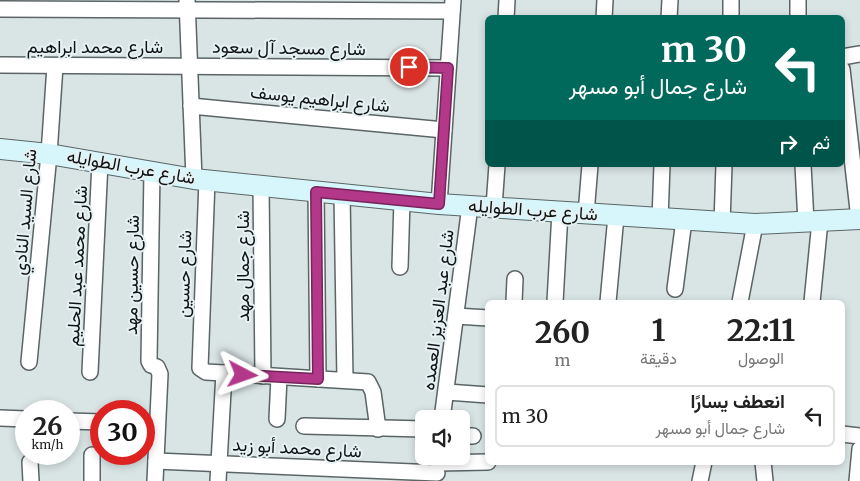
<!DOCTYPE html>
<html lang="ar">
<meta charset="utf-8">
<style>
:root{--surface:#fff;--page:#f6f6f6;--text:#222;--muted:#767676;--line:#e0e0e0}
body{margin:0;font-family:Merriweather,Vazirmatn,serif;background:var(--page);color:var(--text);direction:rtl;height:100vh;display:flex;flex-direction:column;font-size:19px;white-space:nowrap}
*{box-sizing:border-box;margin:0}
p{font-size:16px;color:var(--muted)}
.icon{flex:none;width:28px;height:28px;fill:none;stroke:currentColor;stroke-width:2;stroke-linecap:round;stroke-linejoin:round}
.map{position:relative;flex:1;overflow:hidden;direction:ltr}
.sheet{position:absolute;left:485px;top:300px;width:360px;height:165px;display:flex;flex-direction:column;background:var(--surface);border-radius:8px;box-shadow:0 2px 8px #0003;direction:rtl}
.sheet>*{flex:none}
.guide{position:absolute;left:485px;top:15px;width:360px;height:152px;border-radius:8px;box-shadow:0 2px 8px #0003;direction:rtl;background:#00695c;color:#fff;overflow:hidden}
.fabs{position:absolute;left:415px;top:410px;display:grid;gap:10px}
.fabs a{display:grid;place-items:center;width:55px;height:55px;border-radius:8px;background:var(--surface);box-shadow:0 2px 8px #0003;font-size:25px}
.speed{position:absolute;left:15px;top:400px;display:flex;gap:10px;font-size:25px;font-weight:700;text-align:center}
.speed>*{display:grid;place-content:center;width:65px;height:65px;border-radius:50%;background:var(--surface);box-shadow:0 2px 8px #0003;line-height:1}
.speed small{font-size:12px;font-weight:400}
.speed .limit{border:8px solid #d22;background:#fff;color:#111}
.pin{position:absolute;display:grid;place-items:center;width:42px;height:42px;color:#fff;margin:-21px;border:2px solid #fff;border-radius:50%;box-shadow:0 1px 5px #0007}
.me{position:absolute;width:55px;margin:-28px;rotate:94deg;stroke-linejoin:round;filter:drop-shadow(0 0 4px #0008)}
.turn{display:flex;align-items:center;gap:18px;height:105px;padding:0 15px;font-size:22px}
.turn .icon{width:65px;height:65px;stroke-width:2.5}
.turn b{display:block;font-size:35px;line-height:42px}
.then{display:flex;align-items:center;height:48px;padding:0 15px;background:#0003;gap:10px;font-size:19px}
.eta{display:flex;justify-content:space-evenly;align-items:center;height:85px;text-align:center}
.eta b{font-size:30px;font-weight:700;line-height:35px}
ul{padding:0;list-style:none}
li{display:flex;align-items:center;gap:15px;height:62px;margin:0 10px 8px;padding:0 5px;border:2px solid var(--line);border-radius:8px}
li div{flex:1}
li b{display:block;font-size:19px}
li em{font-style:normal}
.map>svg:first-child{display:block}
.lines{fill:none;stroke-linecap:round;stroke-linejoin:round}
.street-casing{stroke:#5b6566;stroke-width:18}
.secondary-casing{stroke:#5b6566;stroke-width:22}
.street{stroke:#fff;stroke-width:15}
.secondary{stroke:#d6f6fb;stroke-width:20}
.route-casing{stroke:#74245a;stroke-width:12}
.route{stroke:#b3388a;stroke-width:9}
.labels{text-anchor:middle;stroke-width:4;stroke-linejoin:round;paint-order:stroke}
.street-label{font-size:18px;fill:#0f1314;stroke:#e6f1f3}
</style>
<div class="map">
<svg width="860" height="481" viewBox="0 0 860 481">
<rect width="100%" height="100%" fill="#d9e4e5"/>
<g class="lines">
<defs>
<g id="street">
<polyline points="187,0 194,179"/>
<polyline points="0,9 452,11"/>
<polyline points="506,18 507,0"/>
<polyline points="604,18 605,0"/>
<polyline points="669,18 670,0"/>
<polyline points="731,18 731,0"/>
<polyline points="798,18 798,0"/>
<polyline points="842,57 860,54"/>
<polyline points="0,65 448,68"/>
<polyline points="842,69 859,219"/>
<polyline points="191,106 444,130"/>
<polyline points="803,165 806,222"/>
<polyline points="152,171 149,361 151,365 157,367 160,374 155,481"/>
<polyline points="207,180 200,368 206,372 224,373 368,382 373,392 378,429"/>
<polyline points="261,185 263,376"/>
<polyline points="316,191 318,379"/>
<polyline points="342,194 345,380"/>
<polyline points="439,204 453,0"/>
<polyline points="494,207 497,165"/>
<polyline points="586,214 590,165"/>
<polyline points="660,219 662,165"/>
<polyline points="722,223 724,165"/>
<polyline points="400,267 402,200"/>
<polyline points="675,289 684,220"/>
<polyline points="514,302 515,279"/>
<polyline points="555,302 560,212"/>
<polyline points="608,302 616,216"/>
<polyline points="740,302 755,224"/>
<polyline points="812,302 820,221"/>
<polyline points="456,316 488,318"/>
<polyline points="29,362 49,154 55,66"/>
<polyline points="90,372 100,162"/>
<polyline points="447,392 488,395"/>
<polyline points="0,418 26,419"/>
<polyline points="277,419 279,377"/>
<polyline points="442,419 470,206"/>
<polyline points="69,421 101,422"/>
<polyline points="304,426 424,429"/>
<polyline points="842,434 860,436"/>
<polyline points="461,436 473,436"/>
<polyline points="92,455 92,481"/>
<polyline points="156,461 437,473"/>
<polyline points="30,462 31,481"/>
<polyline points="763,462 765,481"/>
<polyline points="438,463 488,462"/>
<polyline points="218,481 224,373"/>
<polyline points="700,481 704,462"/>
<polyline points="857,481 860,449"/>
</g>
<polyline id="secondary" points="0,149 49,154 194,179 439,204 755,224 860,219"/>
</defs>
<use href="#street" class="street-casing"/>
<use href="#secondary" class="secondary-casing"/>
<use href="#street" class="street"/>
<use href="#secondary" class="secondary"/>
</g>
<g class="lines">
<defs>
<polyline id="route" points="243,375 318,379 316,192 439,204 448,68 409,67"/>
</defs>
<use href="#route" class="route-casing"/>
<use href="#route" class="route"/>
</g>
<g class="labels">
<g class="street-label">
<text x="95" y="53">شارع محمد ابراهيم</text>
<text transform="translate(289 48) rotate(1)" y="6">شارع مسجد آل سعود</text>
<text transform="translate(320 99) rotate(6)" y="6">شارع ابراهيم يوسف</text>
<text transform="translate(131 167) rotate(10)" y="6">شارع عرب الطوايله</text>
<text transform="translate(533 210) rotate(4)" y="6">شارع عرب الطوايله</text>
<text transform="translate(25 212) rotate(-85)" y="6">شارع السيد النادي</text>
<text transform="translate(77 266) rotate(-87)" y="6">شارع محمد عبد الحليم</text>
<text transform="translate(243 266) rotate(-90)" y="6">شارع جمال مهد</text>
<text transform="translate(184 274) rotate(-88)" y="6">شارع حسين</text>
<text transform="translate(132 275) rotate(-89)" y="6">شارع حسين مهد</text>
<text transform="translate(438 310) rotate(-83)" y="6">شارع عبد العزيز العمده</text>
<text transform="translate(297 448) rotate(3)" y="6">شارع محمد أبو زيد</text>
</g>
</g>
</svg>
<div class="fabs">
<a><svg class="icon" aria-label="sound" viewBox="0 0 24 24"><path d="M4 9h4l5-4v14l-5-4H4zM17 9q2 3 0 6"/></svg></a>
</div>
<div class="speed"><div>26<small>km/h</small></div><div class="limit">30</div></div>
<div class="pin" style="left:409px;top:67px;background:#d93025"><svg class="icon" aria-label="arrive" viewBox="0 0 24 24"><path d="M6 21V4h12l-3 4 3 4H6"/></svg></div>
<svg class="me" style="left:243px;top:375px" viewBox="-20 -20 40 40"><path d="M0-17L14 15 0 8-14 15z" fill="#b3388a" stroke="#fff" stroke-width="4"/></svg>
<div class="guide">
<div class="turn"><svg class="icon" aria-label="left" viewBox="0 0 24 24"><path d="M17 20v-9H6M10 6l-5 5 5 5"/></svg><div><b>30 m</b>شارع جمال أبو مسهر</div></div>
<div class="then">ثم<svg class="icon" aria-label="right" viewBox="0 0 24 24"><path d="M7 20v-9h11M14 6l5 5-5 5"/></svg></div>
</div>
<section class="sheet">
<div class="eta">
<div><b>22:11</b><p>الوصول</p></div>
<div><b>1</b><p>دقيقة</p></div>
<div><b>260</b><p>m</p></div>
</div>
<ul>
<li><svg class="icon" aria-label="left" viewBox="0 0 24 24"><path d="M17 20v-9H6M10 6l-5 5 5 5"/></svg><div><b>انعطف يسارًا</b><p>شارع جمال أبو مسهر</p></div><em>30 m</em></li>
</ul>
</section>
</div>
